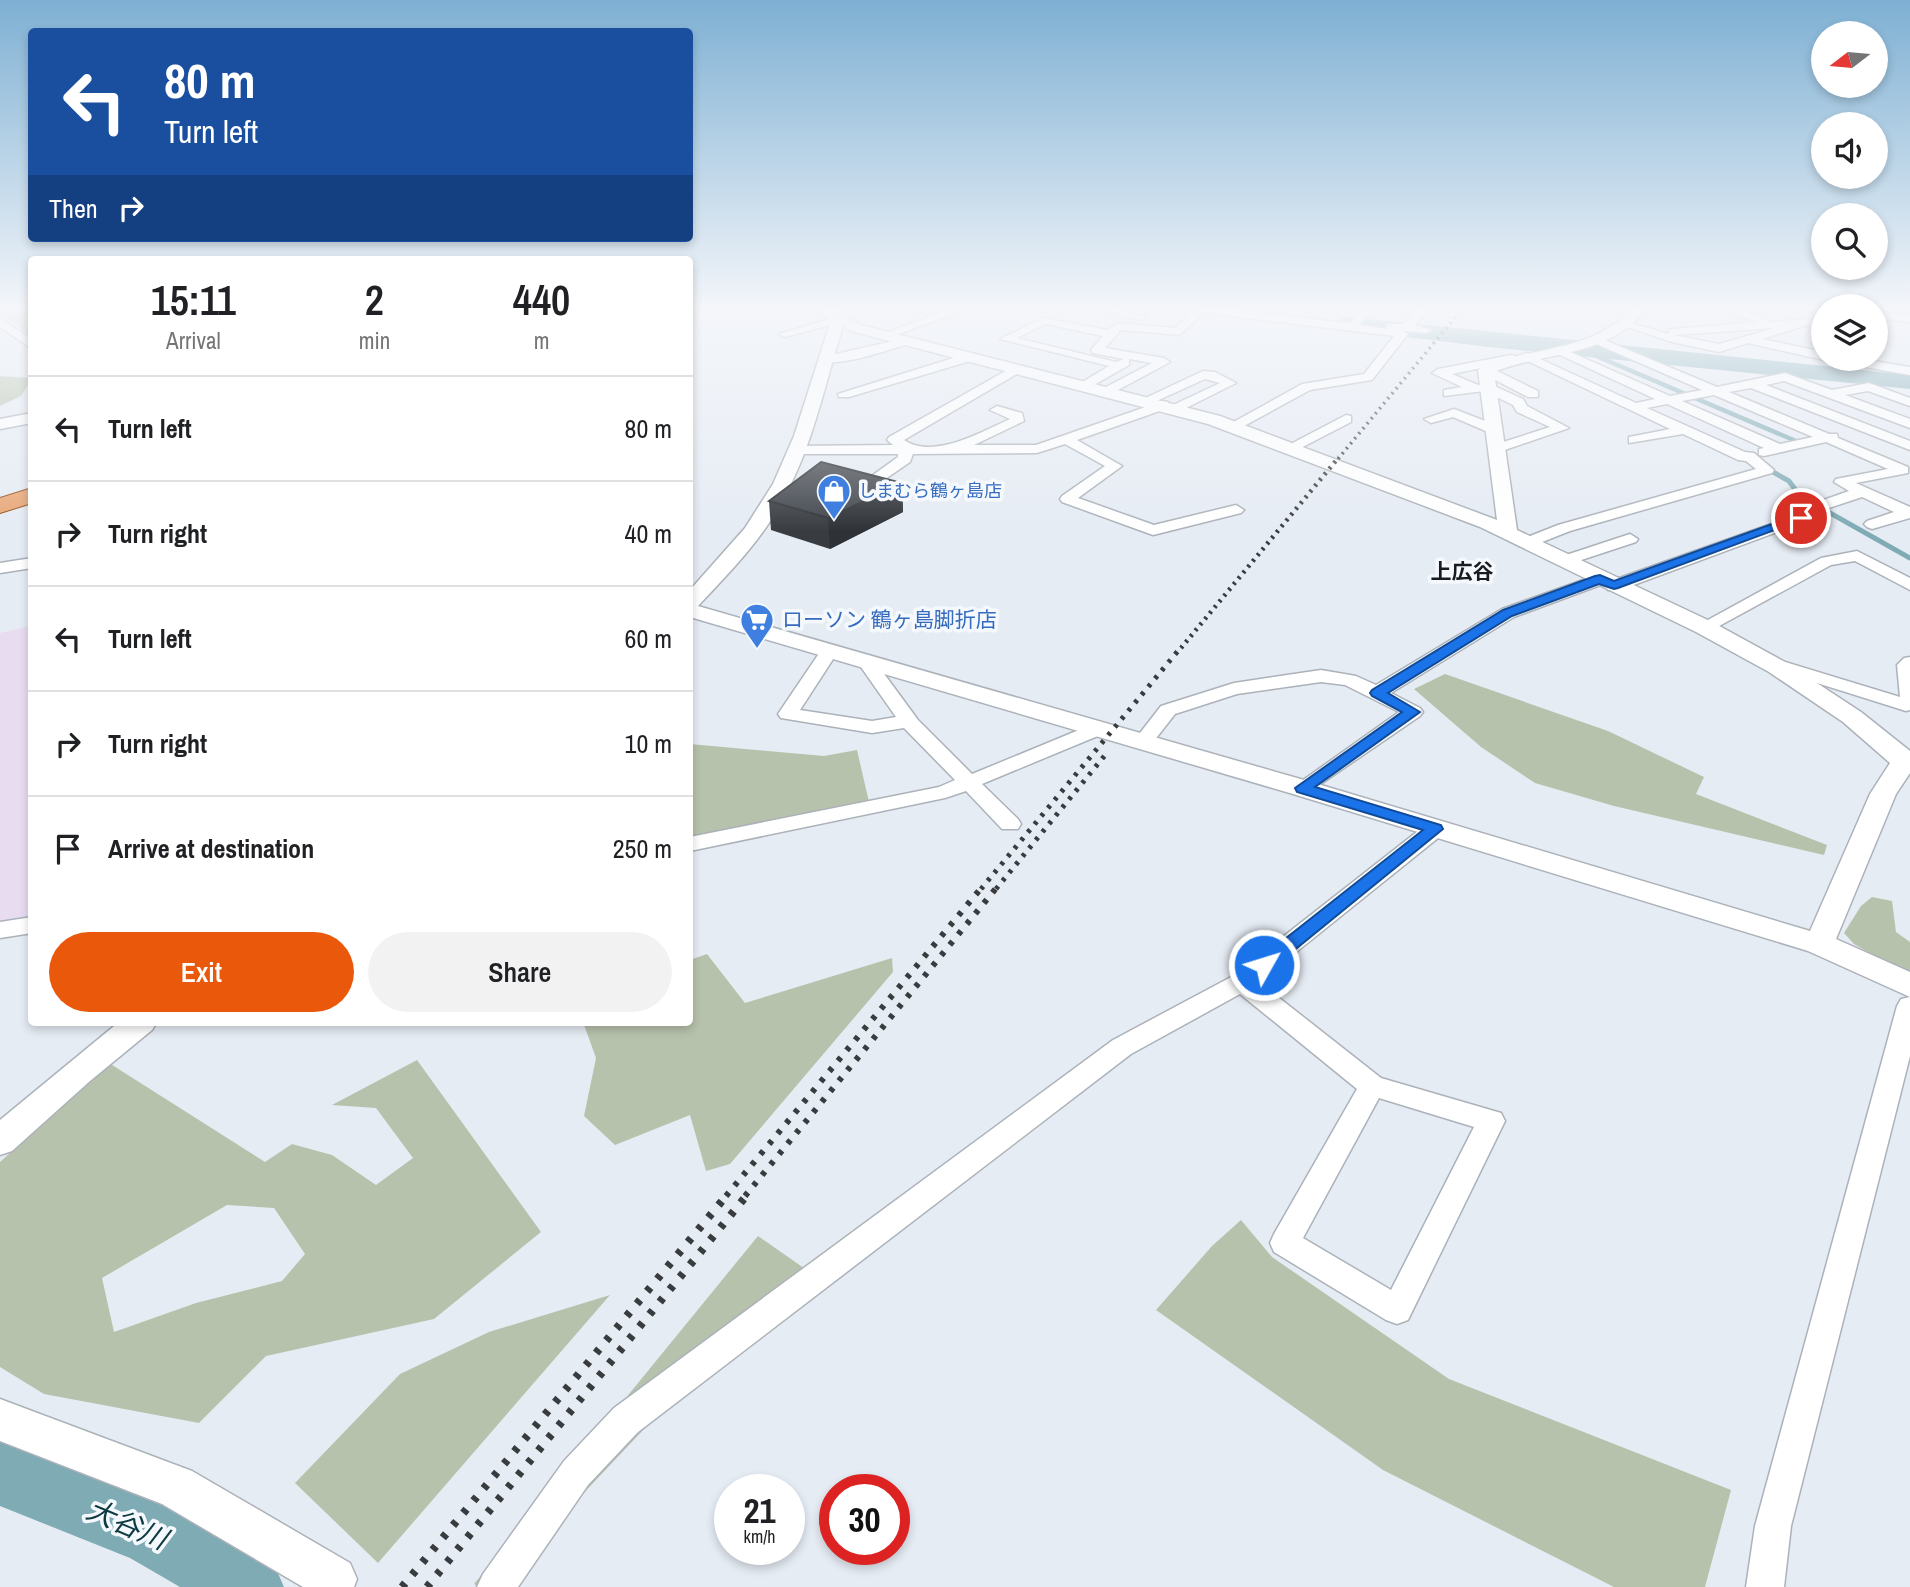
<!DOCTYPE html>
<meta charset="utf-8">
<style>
:root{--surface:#fff;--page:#f2f2f2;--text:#202124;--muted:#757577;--line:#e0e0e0;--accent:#ea580c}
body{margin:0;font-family:"Archivo Narrow","Noto Sans JP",sans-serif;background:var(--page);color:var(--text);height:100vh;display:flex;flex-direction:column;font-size:26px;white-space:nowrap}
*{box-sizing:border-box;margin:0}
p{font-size:23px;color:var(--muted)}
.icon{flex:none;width:38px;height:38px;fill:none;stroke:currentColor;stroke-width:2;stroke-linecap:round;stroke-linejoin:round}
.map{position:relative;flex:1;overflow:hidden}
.panel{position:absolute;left:28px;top:256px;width:665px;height:770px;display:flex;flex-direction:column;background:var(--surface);border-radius:7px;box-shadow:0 4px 10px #0003}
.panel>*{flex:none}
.top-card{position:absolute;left:28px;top:28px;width:665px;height:214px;border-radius:7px;box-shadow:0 4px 10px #0003;background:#1a4fa0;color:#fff;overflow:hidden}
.needle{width:46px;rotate:254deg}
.tools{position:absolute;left:1811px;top:21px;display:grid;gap:14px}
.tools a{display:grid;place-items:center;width:77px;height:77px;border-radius:50%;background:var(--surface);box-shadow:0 4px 10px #0003;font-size:35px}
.speed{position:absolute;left:714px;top:1474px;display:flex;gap:14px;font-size:35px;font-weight:700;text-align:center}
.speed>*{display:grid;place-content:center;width:91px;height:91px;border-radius:50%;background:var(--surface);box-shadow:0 4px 10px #0003;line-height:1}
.speed small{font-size:18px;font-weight:400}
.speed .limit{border:10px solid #d22;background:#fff;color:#111}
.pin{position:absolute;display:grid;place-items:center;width:60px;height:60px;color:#fff;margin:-30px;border:4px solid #fff;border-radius:50%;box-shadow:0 2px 7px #0007}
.me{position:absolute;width:77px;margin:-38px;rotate:51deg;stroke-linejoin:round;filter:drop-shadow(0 0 5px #0008)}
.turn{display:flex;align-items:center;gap:24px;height:147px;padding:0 21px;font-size:32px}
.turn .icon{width:91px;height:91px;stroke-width:2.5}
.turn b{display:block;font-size:49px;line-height:60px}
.then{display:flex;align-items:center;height:66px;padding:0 21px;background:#0003;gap:14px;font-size:26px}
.eta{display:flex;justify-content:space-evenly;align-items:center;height:119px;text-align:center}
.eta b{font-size:42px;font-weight:600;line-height:49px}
.action{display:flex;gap:14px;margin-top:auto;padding:14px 21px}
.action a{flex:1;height:80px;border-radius:42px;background:var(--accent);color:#fff;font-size:28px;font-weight:600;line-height:80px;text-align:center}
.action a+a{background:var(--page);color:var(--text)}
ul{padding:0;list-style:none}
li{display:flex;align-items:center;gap:21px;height:105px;padding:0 21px;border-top:2px solid var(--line)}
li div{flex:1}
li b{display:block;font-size:26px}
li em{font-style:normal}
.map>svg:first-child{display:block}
.education{fill:#e8dcf1}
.green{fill:#b7c2ac;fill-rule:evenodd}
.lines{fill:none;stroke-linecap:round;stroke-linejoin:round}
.stream-far1{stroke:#7fabb4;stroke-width:4.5}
.stream{stroke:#7fabb4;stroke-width:5}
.river{fill:#7fabb4;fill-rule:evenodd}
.minor-casing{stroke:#acb2b9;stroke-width:3}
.tertiary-casing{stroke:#acb2b9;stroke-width:3}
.primary-casing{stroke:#95511d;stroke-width:2}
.minor{fill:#fff;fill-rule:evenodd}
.tertiary{fill:#fff;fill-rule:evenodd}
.primary{fill:#e8a777;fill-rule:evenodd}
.rail-far4{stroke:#383c3e;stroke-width:3.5;stroke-dasharray:2 4.5;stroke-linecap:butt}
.rail-far3{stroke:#383c3e;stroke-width:4.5;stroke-dasharray:2.5 5;stroke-linecap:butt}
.rail-far2{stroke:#383c3e;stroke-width:5;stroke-dasharray:3.5 7;stroke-linecap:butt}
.rail-far1{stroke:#383c3e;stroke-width:6;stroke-dasharray:4.5 9;stroke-linecap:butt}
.rail{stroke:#383c3e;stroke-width:8;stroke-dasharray:5 11;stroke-linecap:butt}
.wall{fill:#383c41}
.shaded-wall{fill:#2e3135}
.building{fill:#41464c;stroke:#2e3135;stroke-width:2}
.route{fill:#1a73e8;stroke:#114b97;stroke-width:2}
.labels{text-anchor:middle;stroke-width:7;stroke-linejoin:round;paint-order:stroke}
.far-shop-label{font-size:18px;fill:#366cbe;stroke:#f5f9fe;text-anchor:start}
.far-quarter-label{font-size:21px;font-weight:bold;fill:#191c1e;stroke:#f5f9fe}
.shop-label{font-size:21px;fill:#366cbe;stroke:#f5f9fe;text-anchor:start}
.near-water-label{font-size:28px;font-style:italic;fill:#0d3940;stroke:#f5f9fe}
</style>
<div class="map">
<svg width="1910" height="1587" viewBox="0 0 1910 1587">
<rect width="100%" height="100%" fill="#e6ecf4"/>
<polygon class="education" points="31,626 31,921 0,926 0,633"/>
<g class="green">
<polygon points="31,309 31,337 0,310 0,309"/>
<polygon points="0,376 31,378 31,380 21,396 0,406"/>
<polygon points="1445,674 1608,731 1704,777 1696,794 1827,845 1824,855 1614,806 1535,783 1481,747 1414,689"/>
<polygon points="690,744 824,756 857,750 869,802 690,838"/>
<polygon points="1872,897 1892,901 1896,932 1910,942 1910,976 1854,944 1844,933 1861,906"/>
<polygon points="707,954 745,1003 892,958 893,972 730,1164 706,1171 690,1115 615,1145 584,1116 596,1058 583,1022 690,1022 690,960"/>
<path d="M 417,1060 L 541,1232 L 434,1319 L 266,1356 L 199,1423 L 44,1394 L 0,1367 L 0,1162 L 109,1063 L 265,1162 L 292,1144 L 332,1155 L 376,1185 L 413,1158 L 376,1108 L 332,1105 ZM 227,1205 L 274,1208 L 305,1254 L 282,1281 L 196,1303 L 114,1332 L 102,1278 Z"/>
<polygon points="1241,1220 1272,1257 1449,1379 1731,1490 1705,1587 1614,1587 1383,1470 1156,1310 1212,1246"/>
<polygon points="758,1236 811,1273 646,1427 495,1587 479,1587 474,1584"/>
<polygon points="610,1295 378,1563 295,1483 400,1374 489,1332"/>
</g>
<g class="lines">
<polyline class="stream-far1" points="1587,352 1796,441"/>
<polyline class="stream" points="1773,472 1789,481 1800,496 1910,558"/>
<g class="river">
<polygon points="1349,317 1910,375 1910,389 1489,347 1341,329 1338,324 1341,319"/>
<polygon points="0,1440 176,1508 273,1562 284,1587 180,1587 130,1558 0,1506"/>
</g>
<defs>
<g id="minor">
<polygon points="949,309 966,309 888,338 878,336"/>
<polygon points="1096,309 1120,309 1146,317 1140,320"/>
<path d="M 1194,309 L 1232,309 L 1353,324 L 1351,322 L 1363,309 L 1375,309 L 1358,325 L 1387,329 L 1386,324 L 1403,324 L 1417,309 L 1429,309 L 1415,325 L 1432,330 L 1426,333 L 1404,331 L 1408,334 L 1372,380 L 1310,390 L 1235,431 L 1228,427 L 1230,424 L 1302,384 L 1364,374 L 1394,336 L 1204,313 L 1179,335 L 1121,330 L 1105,348 L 1164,358 L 1170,362 L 1107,396 L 1101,392 L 1102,389 L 1152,363 L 1129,359 L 1129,365 L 1085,390 L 1081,389 L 1081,383 L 1109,366 L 1000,339 L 1044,318 L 1108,330 L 1118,323 L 1176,328 ZM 1046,324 L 1103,336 L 1091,350 L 1093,353 L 1124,359 L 1116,362 L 1017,338 Z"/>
<path d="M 1723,309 L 1740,309 L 1767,319 L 1768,322 L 1824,318 L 1824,324 L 1803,326 L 1762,339 L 1824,352 L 1824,359 L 1827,359 L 1824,360 L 1748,343 L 1719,352 L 1672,342 L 1621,325 L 1627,322 L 1669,334 L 1669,330 L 1673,329 L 1756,322 ZM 1775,328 L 1719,344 L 1673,335 Z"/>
<polygon points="1876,312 1910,316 1910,322 1876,318"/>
<polygon points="837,317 841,318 841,322 785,337 779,334"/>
<polygon points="0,318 32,340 32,349 0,327"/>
<path d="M 905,338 L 911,342 L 909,344 C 890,349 834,370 819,359 C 823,356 892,342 905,338 Z"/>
<path d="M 1594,339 L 1602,339 L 1717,387 L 1785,373 L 1832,390 L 1869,383 L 1910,398 L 1910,406 L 1868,391 L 1845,395 L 1910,419 L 1910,428 L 1784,381 L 1766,385 L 1910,441 L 1910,450 L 1751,388 L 1729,392 L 1829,434 L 1837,434 L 1838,438 L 1908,467 L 1908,473 L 1856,483 L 1910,507 L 1910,518 L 1872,529 L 1867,527 L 1864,524 L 1867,521 L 1894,512 L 1862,497 L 1820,511 L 1812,506 L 1815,503 L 1849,491 L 1834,482 L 1836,479 L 1888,469 L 1826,442 L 1764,456 L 1759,455 L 1759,449 L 1764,448 L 1667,404 L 1647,408 L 1745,452 L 1754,453 L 1774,470 L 1772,473 L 1570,531 L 1532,546 L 1520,546 L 1518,543 L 1520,540 L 1558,525 L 1756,469 L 1746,461 L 1738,460 L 1683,434 L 1629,443 L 1629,437 L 1670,429 L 1517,356 L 1527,353 L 1636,403 L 1655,399 L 1549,350 L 1559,347 L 1670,396 L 1702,390 L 1594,343 ZM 1714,395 L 1813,437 L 1780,444 L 1682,401 Z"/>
<polygon points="966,354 970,355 970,361 849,397 839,397 838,394"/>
<polygon points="1511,355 1515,356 1515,362 1489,367 1538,391 1538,397 1528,397 1482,373 1481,368 1452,374 1478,385 1490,384 1523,399 1527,406 1569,428 1496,453 1489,449 1491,446 1550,427 1517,412 1513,405 1484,391 1444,396 1444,390 1462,387 1432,373 1438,369"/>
<polygon points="1836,359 1861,359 1910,367 1910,375 1842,363"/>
<path d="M 1016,365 L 1022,369 L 1020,372 L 904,440 C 933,460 981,432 1010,419 L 990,410 L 997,406 L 1022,413 L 1024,421 L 974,445 L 1036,445 L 1163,401 L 1168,402 L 1168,408 L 1077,440 L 1122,466 L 1078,498 L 1154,525 L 1236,505 L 1244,510 L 1241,513 L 1153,535 L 1062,502 L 1060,499 L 1062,496 L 1105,466 L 1065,444 L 1037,453 L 913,454 L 910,462 L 878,484 L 908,492 L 910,495 L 903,499 L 861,488 L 859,485 L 898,457 L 898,454 L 796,454 L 789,450 L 796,446 L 893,445 L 887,440 L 889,437 Z"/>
<polygon points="1203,371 1215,372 1236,383 1176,413 1169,409 1171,406 1220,383 1205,379 1150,404 1145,405 1139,401"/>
<polygon points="1454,409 1498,426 1500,429 1498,432 1488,432 1453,417 1431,423 1424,419"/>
<polygon points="1346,415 1351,416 1351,422 1295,451 1285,451 1283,448"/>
<polygon points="1802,513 1807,515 1810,518 1807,521 1620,590 1608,590 1606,586 1608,582"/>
<polygon points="1630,534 1638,539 1636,542 1563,566 1555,561 1557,558"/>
<polygon points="1857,551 1910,578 1910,590 1855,561 1831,565 1710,631 1704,632 1695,627 1821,558"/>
<polygon points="32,558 32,568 0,573 0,563"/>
<polygon points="1600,574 1606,575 1608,579 1606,583 1514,617 1391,693 1420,708 1423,712 1420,716 1309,792 1295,792 1292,788 1399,712 1345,685 1321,682 1237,694 1175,714 1150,746 1136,746 1133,742 1161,706 1234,683 1321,670 1356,676 1376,685 1502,609"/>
<polygon points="830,645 839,650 800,710 872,721 896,717 856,660 865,655 871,656 918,720 972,774 1091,725 1105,725 1108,729 1105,733 982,784 1018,819 1021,824 1018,829 1002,829 966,791 945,798 690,851 690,837 939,787 955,780 904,728 872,733 781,718 778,714 824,646"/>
<polygon points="1910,657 1910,710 1906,711 1766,667 1763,663 1772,658 1900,697 1897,665 1904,658"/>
<path d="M 1435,822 L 1443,824 L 1446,829 L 1443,834 L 1259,982 L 1381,1078 L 1501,1113 L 1505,1121 L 1408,1320 L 1397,1324 L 1386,1320 L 1274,1252 L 1270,1243 L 1274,1234 L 1357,1089 L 1240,994 L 1131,1054 L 638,1432 L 588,1485 L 518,1587 L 477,1587 L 483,1574 L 564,1461 L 614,1408 L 1113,1040 L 1233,976 L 1427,824 ZM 1379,1098 L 1474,1127 L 1391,1290 L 1303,1238 Z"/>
<polygon points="32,917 32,933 0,938 0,922"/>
<polygon points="1910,997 1910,1056 1791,1526 1784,1587 1746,1587 1755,1526 1897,1006 1901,999"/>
</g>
<g id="tertiary">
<path d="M 815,309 L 848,309 L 846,316 L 861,325 L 1220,416 L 1497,520 L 1478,370 L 1481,367 C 1530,347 1594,352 1631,309 L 1646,309 C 1608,358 1546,351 1494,372 L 1517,530 L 1712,622 L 1785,662 L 1861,712 L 1910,751 L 1910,773 L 1896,794 L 1836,939 L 1910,972 L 1910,997 L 1808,951 L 1293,794 L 690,617 L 690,590 L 745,528 L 773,484 L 794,436 L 831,320 ZM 843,326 L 851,331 L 1208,424 L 1480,527 L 1696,632 L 1769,672 L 1843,722 L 1890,763 L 1870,794 L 1810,931 L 1311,782 L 698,606 C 728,574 759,543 780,505 C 812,450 824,387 843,326 Z"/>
<polygon points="32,413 32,423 0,429 0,419"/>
<polygon points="119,1022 157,1022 152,1030 90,1081 12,1151 0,1155 0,1120"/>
<polygon points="0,1399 192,1471 350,1563 357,1579 354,1587 303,1587 162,1504 0,1441"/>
</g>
<polygon id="primary" points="32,488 32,503 0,513 0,498"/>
</defs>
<use href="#minor" class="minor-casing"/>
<use href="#tertiary" class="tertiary-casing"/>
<use href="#primary" class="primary-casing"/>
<use href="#minor" class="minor"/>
<use href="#tertiary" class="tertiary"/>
<use href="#primary" class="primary"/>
<polyline class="rail-far4" points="1338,459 1462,309"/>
<polyline class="rail-far3" points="1181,648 1339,457"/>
<g class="rail-far2">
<polyline points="981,889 1182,646"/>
<polyline points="996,889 1106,754"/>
</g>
<g class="rail-far1">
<polyline points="726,1196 982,887"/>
<polyline points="745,1196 997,887"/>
</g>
<g class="rail">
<polyline points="402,1587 727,1195"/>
<polyline points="427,1587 747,1195"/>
</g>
</g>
<polygon class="wall" points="902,483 903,512 830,549 771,530 769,501"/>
<polygon class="shaded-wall" points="902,483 903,512 830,549 828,518"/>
<polygon class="building" points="821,462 902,483 828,518 769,501"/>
<linearGradient id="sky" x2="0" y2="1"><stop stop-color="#7eb0d3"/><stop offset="0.58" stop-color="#f4f6fa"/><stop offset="1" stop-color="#f4f6fa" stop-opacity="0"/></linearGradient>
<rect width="1910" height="532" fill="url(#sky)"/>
<polygon class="route" points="1797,515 1807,518 1618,588 1614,589 1599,584 1512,616 1388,693 1420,712 1315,787 1441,825 1443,829 1270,970 1257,970 1255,965 1257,961 1423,830 1297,792 1295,788 1402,712 1372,696 1370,693 1372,690 1503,610 1595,576 1600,575 1614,581"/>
<defs>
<symbol id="shop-pin" viewBox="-11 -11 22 30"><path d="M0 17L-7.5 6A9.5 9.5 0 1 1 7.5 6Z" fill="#3f7fe0" stroke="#f5f9fe"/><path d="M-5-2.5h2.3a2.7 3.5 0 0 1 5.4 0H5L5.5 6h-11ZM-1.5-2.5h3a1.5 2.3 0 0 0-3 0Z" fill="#fff"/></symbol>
<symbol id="supermarket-pin" viewBox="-11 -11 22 30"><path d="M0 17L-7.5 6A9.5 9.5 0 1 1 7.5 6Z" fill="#3f7fe0" stroke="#f5f9fe"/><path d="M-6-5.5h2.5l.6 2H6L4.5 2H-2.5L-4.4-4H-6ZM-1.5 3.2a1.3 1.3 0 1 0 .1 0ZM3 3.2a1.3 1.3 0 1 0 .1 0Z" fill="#fff"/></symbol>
</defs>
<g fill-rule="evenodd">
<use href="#shop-pin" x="815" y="472" width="38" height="52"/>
<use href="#supermarket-pin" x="738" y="601" width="38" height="52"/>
</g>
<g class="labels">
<g class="far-shop-label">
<text x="858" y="497">しまむら鶴ヶ島店</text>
</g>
<g class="far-quarter-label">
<text x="1462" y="579">上広谷</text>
</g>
<g class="shop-label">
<text x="782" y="627">ローソン 鶴ヶ島脚折店</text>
</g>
<g class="near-water-label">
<text transform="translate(127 1524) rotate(23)" y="10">大谷川</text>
</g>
</g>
</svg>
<div class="tools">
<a><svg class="needle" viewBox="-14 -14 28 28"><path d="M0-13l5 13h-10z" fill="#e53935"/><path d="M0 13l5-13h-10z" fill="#757577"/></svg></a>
<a><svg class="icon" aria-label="sound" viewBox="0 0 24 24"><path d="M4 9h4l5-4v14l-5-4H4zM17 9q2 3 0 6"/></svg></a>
<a><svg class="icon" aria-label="search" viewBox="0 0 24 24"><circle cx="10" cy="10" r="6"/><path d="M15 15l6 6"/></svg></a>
<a><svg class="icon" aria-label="layers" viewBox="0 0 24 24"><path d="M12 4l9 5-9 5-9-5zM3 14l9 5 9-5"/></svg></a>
</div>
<div class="speed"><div>21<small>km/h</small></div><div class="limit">30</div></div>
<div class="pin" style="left:1801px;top:518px;background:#d93025"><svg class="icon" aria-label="arrive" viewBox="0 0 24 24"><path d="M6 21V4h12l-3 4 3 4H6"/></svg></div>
<svg class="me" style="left:1264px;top:965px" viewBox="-20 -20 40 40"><circle r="17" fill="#1a73e8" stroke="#fff" stroke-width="3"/><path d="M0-11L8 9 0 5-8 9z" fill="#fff"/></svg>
<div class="top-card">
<div class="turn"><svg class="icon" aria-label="left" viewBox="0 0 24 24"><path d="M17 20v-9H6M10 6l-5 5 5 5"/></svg><div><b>80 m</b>Turn left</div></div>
<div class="then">Then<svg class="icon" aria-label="right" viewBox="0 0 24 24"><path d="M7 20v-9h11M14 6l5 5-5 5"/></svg></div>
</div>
<section class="panel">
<div class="eta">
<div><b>15:11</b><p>Arrival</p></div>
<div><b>2</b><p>min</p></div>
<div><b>440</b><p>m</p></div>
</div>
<ul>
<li><svg class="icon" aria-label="left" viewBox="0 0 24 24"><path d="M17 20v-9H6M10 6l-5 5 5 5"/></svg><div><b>Turn left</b></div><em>80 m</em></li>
<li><svg class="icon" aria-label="right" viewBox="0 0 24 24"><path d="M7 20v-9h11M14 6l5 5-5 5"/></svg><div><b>Turn right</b></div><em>40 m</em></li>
<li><svg class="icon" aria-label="left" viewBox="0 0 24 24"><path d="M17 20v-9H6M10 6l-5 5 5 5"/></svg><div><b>Turn left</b></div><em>60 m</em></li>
<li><svg class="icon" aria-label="right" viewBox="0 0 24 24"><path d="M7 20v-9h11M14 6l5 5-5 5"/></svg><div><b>Turn right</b></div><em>10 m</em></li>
<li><svg class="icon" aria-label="arrive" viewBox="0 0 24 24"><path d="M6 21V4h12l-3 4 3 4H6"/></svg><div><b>Arrive at destination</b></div><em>250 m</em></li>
</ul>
<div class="action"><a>Exit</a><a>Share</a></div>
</section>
</div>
